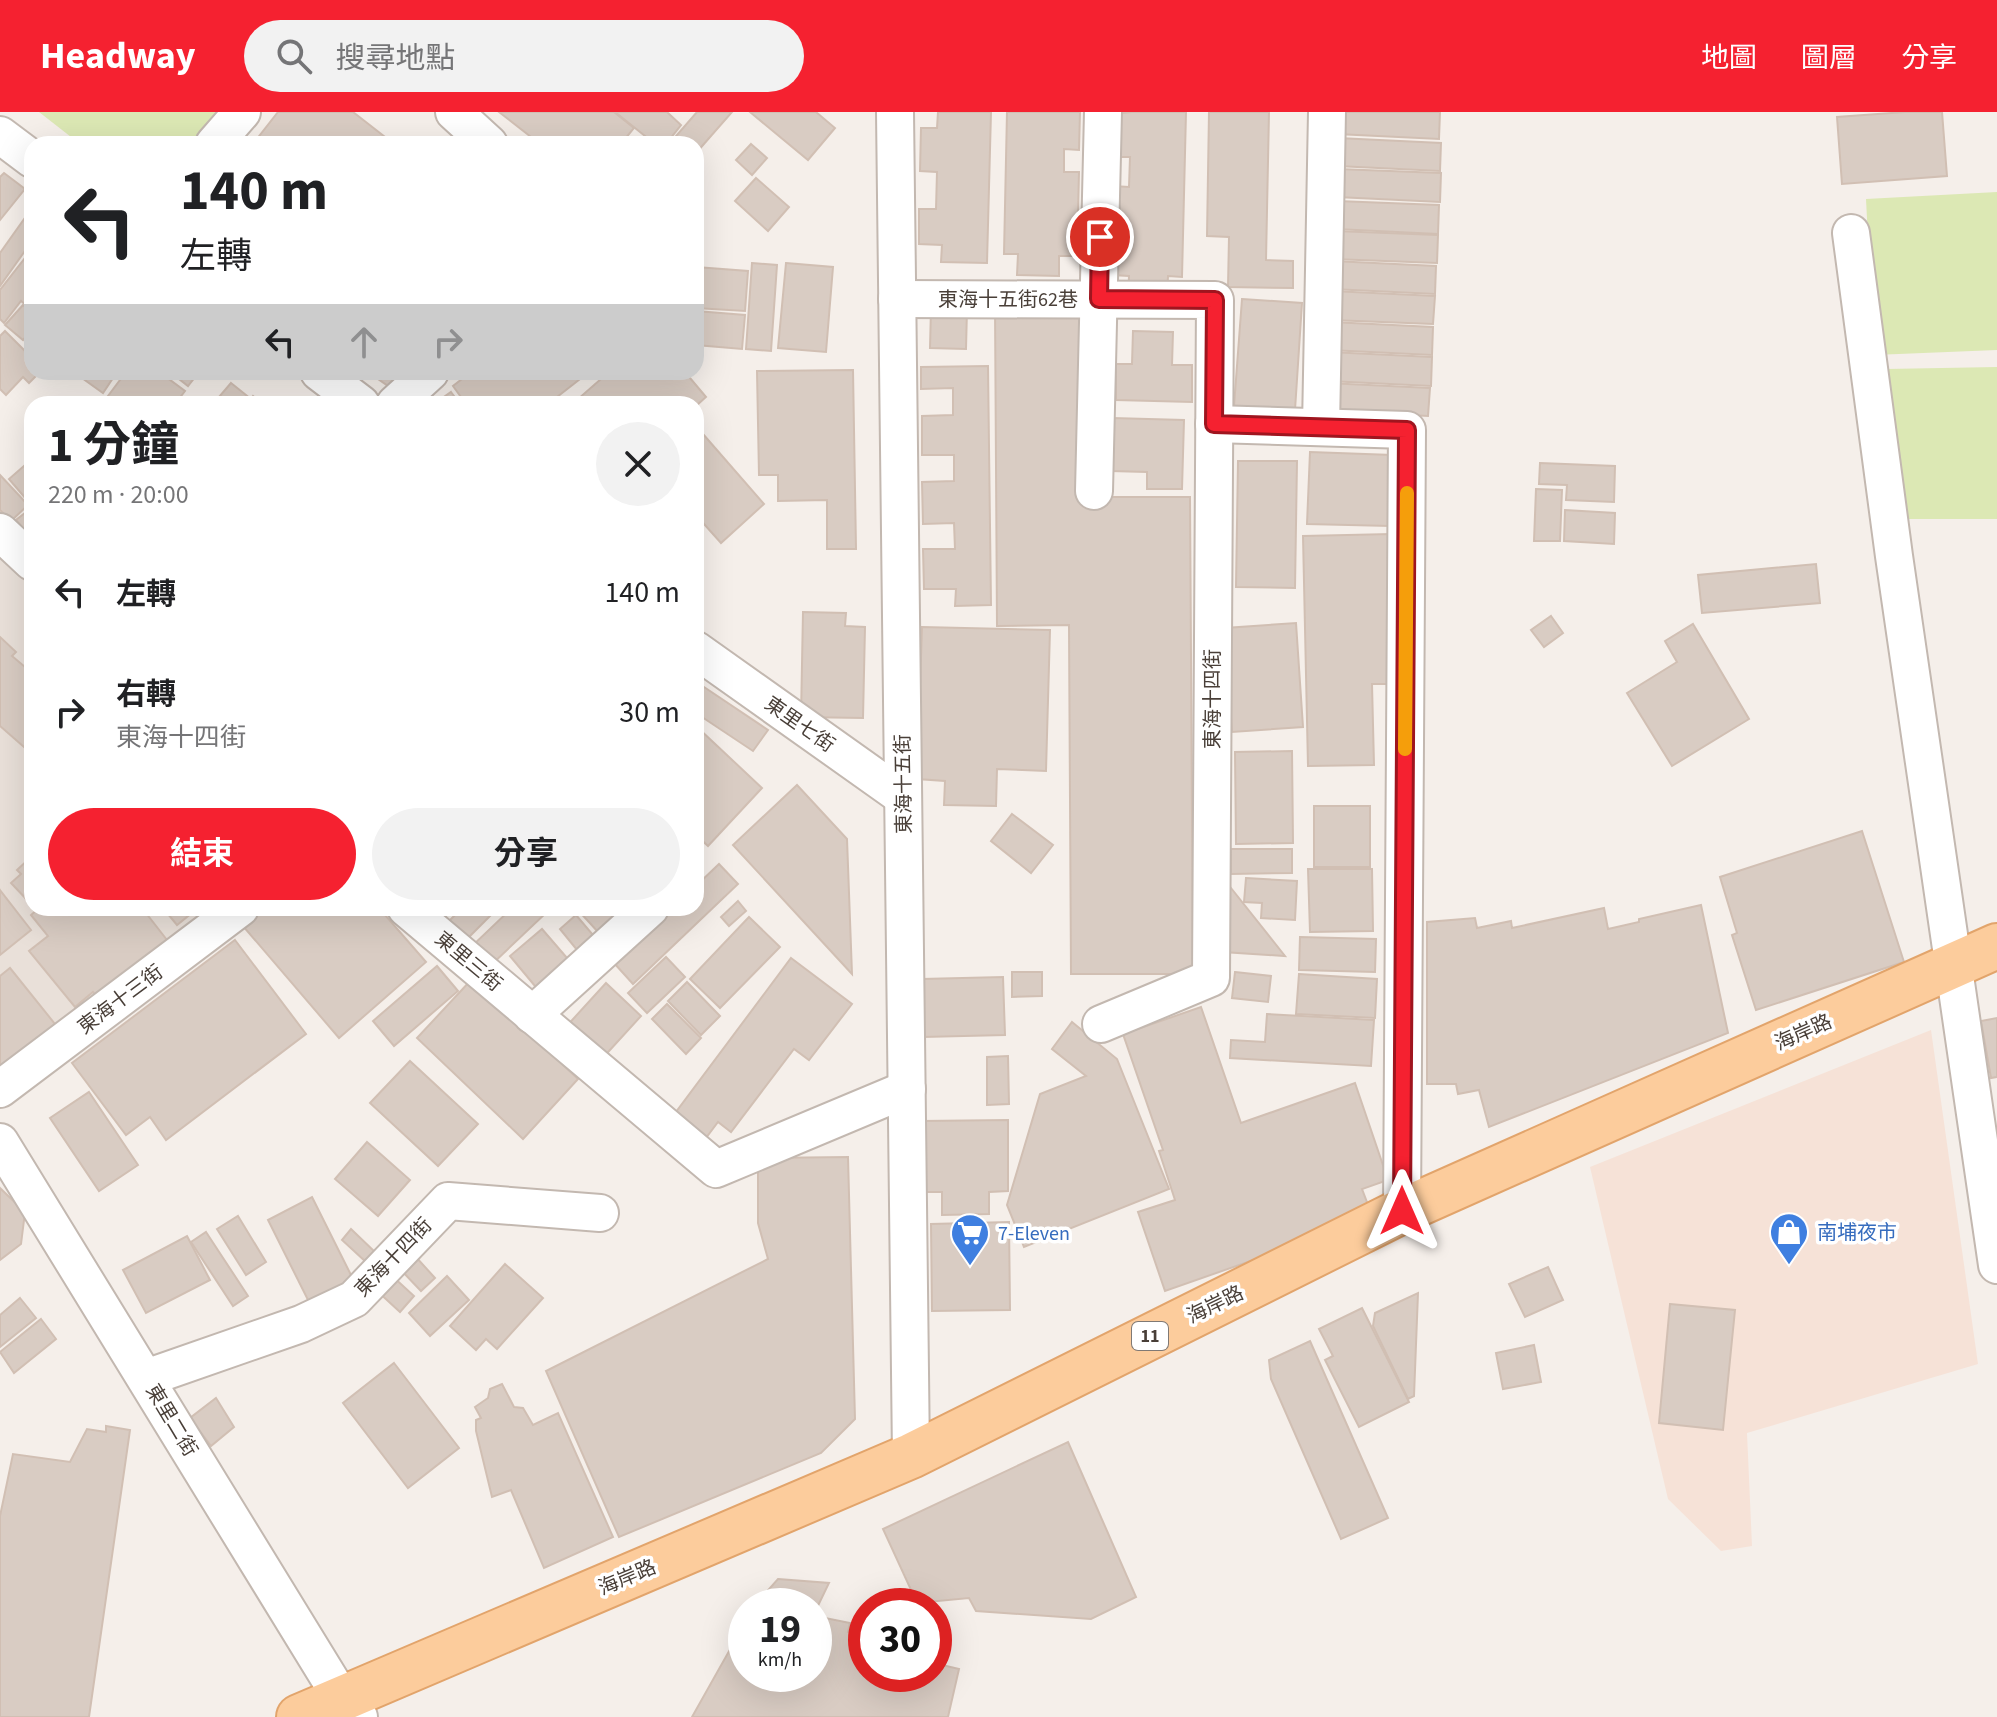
<!DOCTYPE html>
<html lang="zh-TW">
<meta charset="utf-8">
<style>
:root{--surface:#fff;--page:#f2f2f2;--text:#202124;--muted:#757577;--accent:#f52130}
body{margin:0;font-family:"Source Sans 3","Noto Sans TC",sans-serif;background:var(--page);color:var(--text);height:100vh;display:flex;flex-direction:column;font-size:30px;white-space:nowrap}
*{box-sizing:border-box;margin:0}
p{font-size:26px;color:var(--muted)}
.icon{flex:none;width:44px;height:44px;fill:none;stroke:currentColor;stroke-width:2;stroke-linecap:round;stroke-linejoin:round}
.map{position:relative;flex:1;overflow:hidden}
.side{position:absolute;left:24px;top:284px;width:680px;height:520px;display:flex;flex-direction:column;background:var(--surface);border-radius:24px;box-shadow:0 8px 32px #0002}
.side>*{flex:none}
.banner{position:absolute;left:24px;top:24px;width:680px;height:244px;border-radius:24px;box-shadow:0 8px 32px #0002;background:#fff;color:var(--text);overflow:hidden}
.speed{position:absolute;left:728px;top:1476px;display:flex;gap:16px;font-size:40px;font-weight:700;text-align:center}
.speed>*{display:grid;place-content:center;width:104px;height:104px;border-radius:50%;background:var(--surface);box-shadow:0 8px 32px #0002;line-height:1}
.speed small{font-size:20px;font-weight:400}
.speed .limit{border:12px solid #d22;background:#fff;color:#111}
.pin{position:absolute;display:grid;place-items:center;width:68px;height:68px;color:#fff;margin:-34px;border:4px solid #fff;border-radius:50%;box-shadow:0 2px 8px #0007}
.me{position:absolute;width:88px;margin:-44px;rotate:0deg;stroke-linejoin:round;filter:drop-shadow(0 0 6px #0008)}
.turn{display:flex;align-items:center;gap:28px;height:168px;padding:0 24px;font-size:36px}
.turn .icon{width:104px;height:104px;stroke-width:2.5}
.turn b{display:block;font-size:56px;line-height:68px}
.lanes{display:flex;align-items:center;height:76px;padding:0 24px;background:#0003;justify-content:center;gap:40px;direction:ltr}
.lanes .off{opacity:.35}
.round{display:grid;place-items:center;flex:none;width:84px;height:84px;border-radius:42px;background:var(--page)}
.head{display:flex;align-items:center;justify-content:space-between;height:136px;padding:0 24px}
h1{font-size:48px;font-weight:700;line-height:60px}
.action{display:flex;gap:16px;margin-top:auto;padding:16px 24px}
.action a{flex:1;height:92px;border-radius:48px;background:var(--accent);color:#fff;font-size:32px;font-weight:700;line-height:92px;text-align:center}
.action a+a{background:var(--page);color:var(--text)}
ul{padding:0;list-style:none}
li{display:flex;align-items:center;gap:24px;height:120px;padding:0 24px}
li div{flex:1}
li b{display:block;font-size:30px}
li em{font-style:normal}
header{display:flex;align-items:center;gap:48px;box-sizing:border-box;height:112px;padding:0 40px;background:var(--accent);color:#fff}
header strong{font-size:38px}
nav{display:flex;gap:44px;margin-inline-start:auto;font-size:28px}
.search{width:560px;height:72px;background:var(--page);display:flex;align-items:center;gap:20px;box-sizing:border-box;padding:0 28px;border-radius:44px;color:var(--muted);font-size:30px}
.map>svg:first-child{display:block}
.residential{fill:#e9e0d9}
.commercial{fill:#f6e2d7}
.green{fill:#dce8b4}
.building{fill:#d9ccc3;stroke:#d1bfb3;stroke-width:2}
.lines{fill:none;stroke-linecap:round;stroke-linejoin:round}
.minor-casing{stroke:#c3b8b0;stroke-width:40}
.major-casing{stroke:#e2a46b;stroke-width:48}
.minor{stroke:#fff;stroke-width:36}
.major{stroke:#fccc9c;stroke-width:44}
.route-casing{stroke:#9f151f;stroke-width:20}
.route{stroke:#f52130;stroke-width:14}
.slow{stroke:#f59e0b;stroke-width:14}
.labels{text-anchor:middle;stroke-width:7;stroke-linejoin:round;paint-order:stroke}
.shield{fill:#fff;stroke:#807974;stroke-width:2}
.shield-label{font-size:18px;font-weight:bold;fill:#493f38}
.street-label{font-size:20px;fill:#493f38;stroke:#fff}
.shop-label{font-size:20px;fill:#366cbe;stroke:#fff;text-anchor:start}
</style>
<header>
<strong>Headway</strong>
<div class="search"><svg class="icon" aria-label="search" viewBox="0 0 24 24"><circle cx="10" cy="10" r="6"/><path d="M15 15l6 6"/></svg>搜尋地點</div>
<nav><a>地圖</a><a>圖層</a><a>分享</a></nav>
</header>
<div class="map">
<svg width="1997" height="1605" viewBox="0 0 1997 1605">
<rect width="100%" height="100%" fill="#f5efea"/>
<polygon class="residential" points="0,436 32,465 32,796 217,796 0,970"/>
<polygon class="commercial" points="1931,918 1978,1252 1747,1321 1752,1434 1721,1439 1668,1387 1590,1055"/>
<g class="green">
<polygon points="39,0 228,0 201,32 80,32"/>
<polygon points="1997,80 1997,238 1874,243 1866,87"/>
<polygon points="1997,255 1997,407 1908,407 1886,257"/>
</g>
<g class="building">
<polygon points="278,0 353,0 394,32 253,32"/>
<polygon points="499,0 614,0 634,16 621,32 540,32"/>
<polygon points="615,0 667,0 681,13 666,32 648,32 650,28"/>
<polygon points="697,0 732,0 696,41 696,32 686,32 676,24"/>
<polygon points="750,0 816,0 835,16 808,48"/>
<polygon points="938,0 991,0 987,151 941,150 942,133 919,132 919,97 936,97 937,60 920,59 921,16 937,16"/>
<polygon points="1007,0 1080,0 1079,38 1064,37 1064,60 1079,60 1077,144 1059,144 1059,164 1017,163 1018,142 1004,142"/>
<polygon points="1131,0 1186,0 1182,165 1168,164 1167,187 1128,186 1129,164 1112,163 1114,74 1129,75 1130,45 1114,45 1115,2"/>
<polygon points="1209,0 1269,0 1266,148 1293,149 1293,176 1228,175 1229,125 1207,124"/>
<polygon points="1338,0 1440,0 1439,27 1337,22"/>
<polygon points="1905,0 1942,0 1947,64 1842,72 1837,5"/>
<polygon points="1338,26 1441,31 1440,59 1337,54"/>
<polygon points="751,32 767,46 752,63 736,48"/>
<polygon points="1338,57 1441,61 1440,90 1337,85"/>
<polygon points="4,61 25,77 0,108 0,65"/>
<polygon points="756,66 789,95 768,119 735,89"/>
<polygon points="1337,89 1439,93 1438,122 1336,117"/>
<polygon points="32,96 32,129 0,174 0,141"/>
<polygon points="1335,119 1438,123 1437,151 1333,147"/>
<polygon points="32,137 32,198 21,189 4,211 0,207 0,178"/>
<polygon points="1333,149 1436,154 1435,182 1332,177"/>
<polygon points="752,151 777,153 771,239 746,237"/>
<polygon points="786,151 833,155 826,240 778,236"/>
<polygon points="696,155 748,159 745,199 696,196"/>
<polygon points="1332,179 1435,184 1433,212 1331,208"/>
<polygon points="1242,187 1302,191 1295,298 1234,294"/>
<polygon points="23,193 32,201 32,218 23,228 5,213"/>
<polygon points="1091,193 1092,385 1190,385 1193,862 1071,862 1069,513 997,514 995,194"/>
<polygon points="931,196 967,197 966,237 930,236"/>
<polygon points="696,199 745,203 742,237 696,233"/>
<polygon points="1331,210 1433,215 1432,243 1329,238"/>
<polygon points="5,219 32,246 32,260 40,260 29,271 23,265 6,283 0,277 0,224"/>
<polygon points="1133,219 1173,220 1172,253 1192,253 1192,290 1116,288 1116,252 1132,252"/>
<polygon points="1329,240 1432,245 1431,274 1328,269"/>
<polygon points="988,254 991,493 955,494 956,477 924,477 923,437 955,437 954,411 923,412 922,370 954,369 954,343 922,343 922,304 953,303 953,276 921,277 921,255"/>
<polygon points="853,258 856,437 827,437 827,388 778,389 778,363 759,363 757,259"/>
<polygon points="86,260 117,260 103,281 82,266"/>
<polygon points="126,260 154,260 160,265 162,262 185,279 175,292 102,292"/>
<polygon points="170,260 199,260 188,274"/>
<polygon points="368,260 401,260 391,276"/>
<polygon points="471,260 589,260 548,292 466,292 453,274"/>
<polygon points="609,260 685,260 706,285 696,294 582,292 578,287"/>
<polygon points="231,271 251,287 253,284 262,292 213,292"/>
<polygon points="1327,271 1430,276 1428,304 1326,299"/>
<polygon points="451,280 460,292 434,292"/>
<polygon points="1112,306 1184,308 1182,377 1147,377 1147,360 1111,359"/>
<polygon points="696,314 764,392 721,431 696,403"/>
<polygon points="1310,340 1392,343 1390,414 1307,412"/>
<polygon points="32,347 32,394 9,367"/>
<polygon points="1238,349 1297,349 1295,476 1236,475"/>
<polygon points="1540,351 1615,354 1614,390 1566,388 1567,373 1539,372"/>
<polygon points="0,363 28,393 11,409 0,398"/>
<polygon points="1536,377 1562,378 1560,429 1534,429"/>
<polygon points="30,397 32,399 32,427 16,408"/>
<polygon points="1565,398 1615,401 1614,432 1564,429"/>
<polygon points="1391,422 1394,572 1372,572 1374,653 1308,654 1303,424"/>
<polygon points="1816,452 1820,491 1702,501 1698,463"/>
<polygon points="803,500 846,501 845,514 865,515 863,606 801,605"/>
<polygon points="1551,504 1563,521 1544,535 1531,518"/>
<polygon points="1296,511 1303,615 1232,620 1225,516"/>
<polygon points="1693,512 1749,607 1672,654 1627,581 1677,550 1665,529"/>
<polygon points="922,515 1050,518 1046,659 997,657 996,694 944,693 945,669 917,667"/>
<polygon points="0,525 16,540 12,544 32,561 32,642 0,614"/>
<polygon points="704,575 768,618 753,639 696,601 696,586"/>
<polygon points="696,614 762,676 708,734 696,723"/>
<polygon points="1292,639 1293,731 1236,732 1235,640"/>
<polygon points="797,673 847,727 852,862 733,733"/>
<rect x="1314" y="694" width="56" height="61"/>
<polygon points="1012,702 1053,733 1031,761 991,729"/>
<polygon points="1862,719 1904,850 1756,898 1732,823 1737,821 1720,765"/>
<polygon points="1231,737 1292,737 1292,761 1231,762"/>
<polygon points="32,744 32,789 30,791 11,771 21,762 17,758"/>
<polygon points="719,752 738,772 633,872 614,851 673,796 696,796 696,774"/>
<polygon points="1308,757 1372,757 1373,819 1310,820"/>
<polygon points="1246,766 1297,769 1295,808 1261,806 1262,791 1244,790"/>
<polygon points="1227,771 1285,844 1223,840"/>
<polygon points="0,778 31,818 0,843"/>
<polygon points="738,789 746,799 729,814 721,805"/>
<polygon points="1701,793 1728,921 1489,1015 1479,978 1458,982 1456,972 1427,972 1427,810 1475,806 1477,816 1511,809 1512,816 1604,796 1608,817 1639,810 1639,807"/>
<polygon points="39,796 142,796 167,828 97,885 93,880 75,895 29,839 48,824 31,803"/>
<polygon points="163,796 198,796 177,813"/>
<polygon points="263,796 379,796 426,850 339,926 243,814"/>
<polygon points="462,796 498,796 467,827 449,809"/>
<polygon points="512,796 543,796 547,800 489,855 471,835"/>
<polygon points="576,796 613,796 619,803 599,821"/>
<polygon points="576,803 599,830 582,844 560,817"/>
<polygon points="749,805 780,835 720,896 690,867"/>
<polygon points="542,817 573,853 540,880 510,844"/>
<polygon points="1300,825 1376,827 1375,860 1299,858"/>
<polygon points="235,828 306,922 166,1028 150,1005 126,1023 72,951"/>
<polygon points="666,845 685,865 647,901 628,881"/>
<polygon points="791,846 852,892 809,948 794,937 731,1020 718,1010 700,1034 673,1004"/>
<polygon points="437,854 458,879 394,934 373,909"/>
<polygon points="10,856 59,917 0,964 0,864"/>
<polygon points="1012,860 1042,860 1042,884 1012,885"/>
<polygon points="1235,860 1271,864 1268,890 1232,886"/>
<polygon points="1299,862 1377,867 1375,906 1296,902"/>
<polygon points="1003,865 1005,923 923,925 922,867"/>
<polygon points="472,867 578,967 523,1027 417,926"/>
<polygon points="687,870 720,904 701,923 668,889"/>
<polygon points="606,871 641,904 599,950 564,917"/>
<polygon points="667,892 701,926 686,942 652,907"/>
<polygon points="1201,895 1241,1011 1355,971 1388,1068 1362,1077 1373,1106 1165,1179 1138,1100 1175,1088 1159,1039 1163,1038 1123,922"/>
<polygon points="1267,902 1374,908 1371,954 1230,946 1231,928 1265,930"/>
<polygon points="1997,906 1997,965 1991,966 1981,909"/>
<polygon points="1072,910 1117,947 1169,1077 1024,1135 1007,1093 1040,982 1086,964 1052,937"/>
<polygon points="1008,944 1009,992 987,993 987,945"/>
<polygon points="410,949 478,1012 438,1054 370,991"/>
<polygon points="89,980 138,1053 99,1079 50,1006"/>
<polygon points="1008,1008 1008,1079 989,1080 989,1102 942,1103 942,1080 923,1080 922,1009"/>
<polygon points="367,1030 410,1068 378,1104 335,1067"/>
<polygon points="848,1045 855,1307 821,1341 619,1425 546,1259 768,1147 758,1111 758,1046"/>
<polygon points="0,1076 25,1100 21,1132 0,1148"/>
<polygon points="312,1085 354,1169 310,1192 268,1108"/>
<polygon points="238,1104 266,1150 246,1163 217,1117"/>
<polygon points="1009,1110 1010,1198 932,1199 931,1112"/>
<polygon points="351,1117 375,1140 366,1150 342,1128"/>
<polygon points="206,1120 248,1184 233,1194 191,1130"/>
<polygon points="187,1124 210,1168 146,1201 123,1158"/>
<polygon points="415,1144 435,1166 421,1179 400,1157"/>
<polygon points="505,1152 543,1186 497,1237 486,1227 476,1238 450,1214"/>
<polygon points="1548,1155 1563,1188 1525,1205 1509,1172"/>
<polygon points="390,1162 414,1184 400,1200 376,1178"/>
<polygon points="447,1164 469,1188 430,1224 409,1201"/>
<polygon points="1418,1181 1414,1284 1408,1287 1373,1214 1375,1201"/>
<polygon points="20,1186 36,1206 0,1235 0,1203"/>
<polygon points="1670,1192 1735,1198 1723,1318 1659,1311"/>
<polygon points="1362,1196 1409,1290 1359,1315 1325,1248 1333,1244 1319,1217"/>
<polygon points="41,1207 56,1227 14,1261 0,1240"/>
<polygon points="1310,1229 1388,1406 1341,1427 1271,1267 1269,1248"/>
<polygon points="1534,1233 1541,1270 1503,1277 1496,1241"/>
<polygon points="394,1251 459,1336 408,1376 343,1291"/>
<polygon points="502,1272 514,1295 523,1296 533,1313 558,1301 613,1425 544,1456 511,1378 492,1385 476,1319 476,1308 481,1306 475,1295 488,1286 490,1277"/>
<polygon points="216,1286 234,1315 211,1334 190,1306"/>
<polygon points="106,1314 130,1318 89,1605 0,1605 0,1404 13,1342 70,1350 87,1317 106,1320"/>
<polygon points="1068,1330 1136,1485 1091,1507 976,1499 969,1486 917,1491 883,1417"/>
<polygon points="778,1467 829,1471 814,1502 814,1494 754,1494"/>
<polygon points="825,1506 850,1511 848,1520 866,1524 866,1562 934,1562 934,1551 959,1557 948,1605 692,1605 746,1509 746,1562 814,1562 814,1527 821,1526"/>
</g>
<g class="lines">
<defs>
<g id="minor">
<polyline points="454,0 489,32"/>
<polyline points="895,0 911,1344"/>
<polyline points="0,23 32,47"/>
<polyline points="214,32 242,0"/>
<polyline points="1851,121 1894,444 1997,1153"/>
<polyline points="897,187 1215,188 1211,866 1101,912"/>
<polyline points="319,260 361,292"/>
<polyline points="395,292 430,260"/>
<polyline points="1214,312 1407,318 1402,1099"/>
<polyline points="1321,315 1327,0"/>
<polyline points="1094,379 1103,0"/>
<polyline points="0,420 32,450"/>
<polyline points="696,538 903,685"/>
<polyline points="406,796 716,1057 907,977"/>
<polyline points="532,903 650,796"/>
<polyline points="0,977 240,796"/>
<polyline points="0,1030 342,1587 359,1605"/>
<polyline points="146,1266 301,1212 354,1187 448,1089 600,1101"/>
</g>
<polyline id="major" points="299,1605 911,1344 1402,1099 1997,834"/>
</defs>
<use href="#minor" class="minor-casing"/>
<use href="#major" class="major-casing"/>
<use href="#minor" class="minor"/>
<use href="#major" class="major"/>
</g>
<g class="lines">
<defs>
<polyline id="route" points="1100,125 1099,187 1215,188 1214,312 1407,318 1402,1099"/>
</defs>
<use href="#route" class="route-casing"/>
<use href="#route" class="route"/>
<polyline class="slow" points="1405,637 1407,381"/>
</g>
<defs>
<symbol id="shop-pin" viewBox="-11 -11 22 30"><path d="M0 17L-7.5 6A9.5 9.5 0 1 1 7.5 6Z" fill="#3f7fe0" stroke="#fff"/><path d="M-5-2.5h2.3a2.7 3.5 0 0 1 5.4 0H5L5.5 6h-11ZM-1.5-2.5h3a1.5 2.3 0 0 0-3 0Z" fill="#fff"/></symbol>
<symbol id="supermarket-pin" viewBox="-11 -11 22 30"><path d="M0 17L-7.5 6A9.5 9.5 0 1 1 7.5 6Z" fill="#3f7fe0" stroke="#fff"/><path d="M-6-5.5h2.5l.6 2H6L4.5 2H-2.5L-4.4-4H-6ZM-1.5 3.2a1.3 1.3 0 1 0 .1 0ZM3 3.2a1.3 1.3 0 1 0 .1 0Z" fill="#fff"/></symbol>
</defs>
<g fill-rule="evenodd">
<use href="#shop-pin" x="1767" y="1098" width="44" height="60"/>
<use href="#supermarket-pin" x="948" y="1099" width="44" height="60"/>
</g>
<g class="labels">
<rect class="shield" x="1132" y="1210" width="36" height="28" rx="6"/>
<g class="shield-label">
<text x="1150" y="1230">11</text>
</g>
<g class="street-label">
<text x="1008" y="194">東海十五街62巷</text>
<text transform="translate(1212 587) rotate(-90)" y="7">東海十四街</text>
<text transform="translate(800 612) rotate(35)" y="7">東里七街</text>
<text transform="translate(903 672) rotate(-91)" y="7">東海十五街</text>
<text transform="translate(469 849) rotate(40)" y="7">東里三街</text>
<text transform="translate(120 887) rotate(-37)" y="7">東海十三街</text>
<text transform="translate(1803 920) rotate(-24)" y="7">海岸路</text>
<text transform="translate(393 1145) rotate(-46)" y="7">東海十四街</text>
<text transform="translate(1215 1192) rotate(-26)" y="7">海岸路</text>
<text transform="translate(172 1308) rotate(59)" y="7">東里二街</text>
<text transform="translate(627 1465) rotate(-23)" y="7">海岸路</text>
</g>
<g class="shop-label">
<text x="1817" y="1127">南埔夜市</text>
<text x="998" y="1128">7-Eleven</text>
</g>
</g>
</svg>
<div class="speed"><div>19<small>km/h</small></div><div class="limit">30</div></div>
<div class="pin" style="left:1100px;top:125px;background:#d93025"><svg class="icon" aria-label="arrive" viewBox="0 0 24 24"><path d="M6 21V4h12l-3 4 3 4H6"/></svg></div>
<svg class="me" style="left:1402px;top:1099px" viewBox="-20 -20 40 40"><path d="M0-17L14 15 0 8-14 15z" fill="#f52130" stroke="#fff" stroke-width="4"/></svg>
<div class="banner">
<div class="turn"><svg class="icon" aria-label="left" viewBox="0 0 24 24"><path d="M17 20v-9H6M10 6l-5 5 5 5"/></svg><div><b>140 m</b>左轉</div></div>
<div class="lanes"><svg class="icon" aria-label="left" viewBox="0 0 24 24"><path d="M17 20v-9H6M10 6l-5 5 5 5"/></svg><svg class="icon off" aria-label="ahead" viewBox="0 0 24 24"><path d="M12 20V5M6 11l6-6 6 6"/></svg><svg class="icon off" aria-label="right" viewBox="0 0 24 24"><path d="M7 20v-9h11M14 6l5 5-5 5"/></svg></div>
</div>
<section class="side">
<div class="head"><div><h1>1 分鐘</h1><p>220 m · 20:00</p></div><a class="round"><svg class="icon" aria-label="close" viewBox="0 0 24 24"><path d="M6 6l12 12M18 6L6 18"/></svg></a></div>
<ul>
<li><svg class="icon" aria-label="left" viewBox="0 0 24 24"><path d="M17 20v-9H6M10 6l-5 5 5 5"/></svg><div><b>左轉</b></div><em>140 m</em></li>
<li><svg class="icon" aria-label="right" viewBox="0 0 24 24"><path d="M7 20v-9h11M14 6l5 5-5 5"/></svg><div><b>右轉</b><p>東海十四街</p></div><em>30 m</em></li>
</ul>
<div class="action"><a>結束</a><a>分享</a></div>
</section>
</div>
